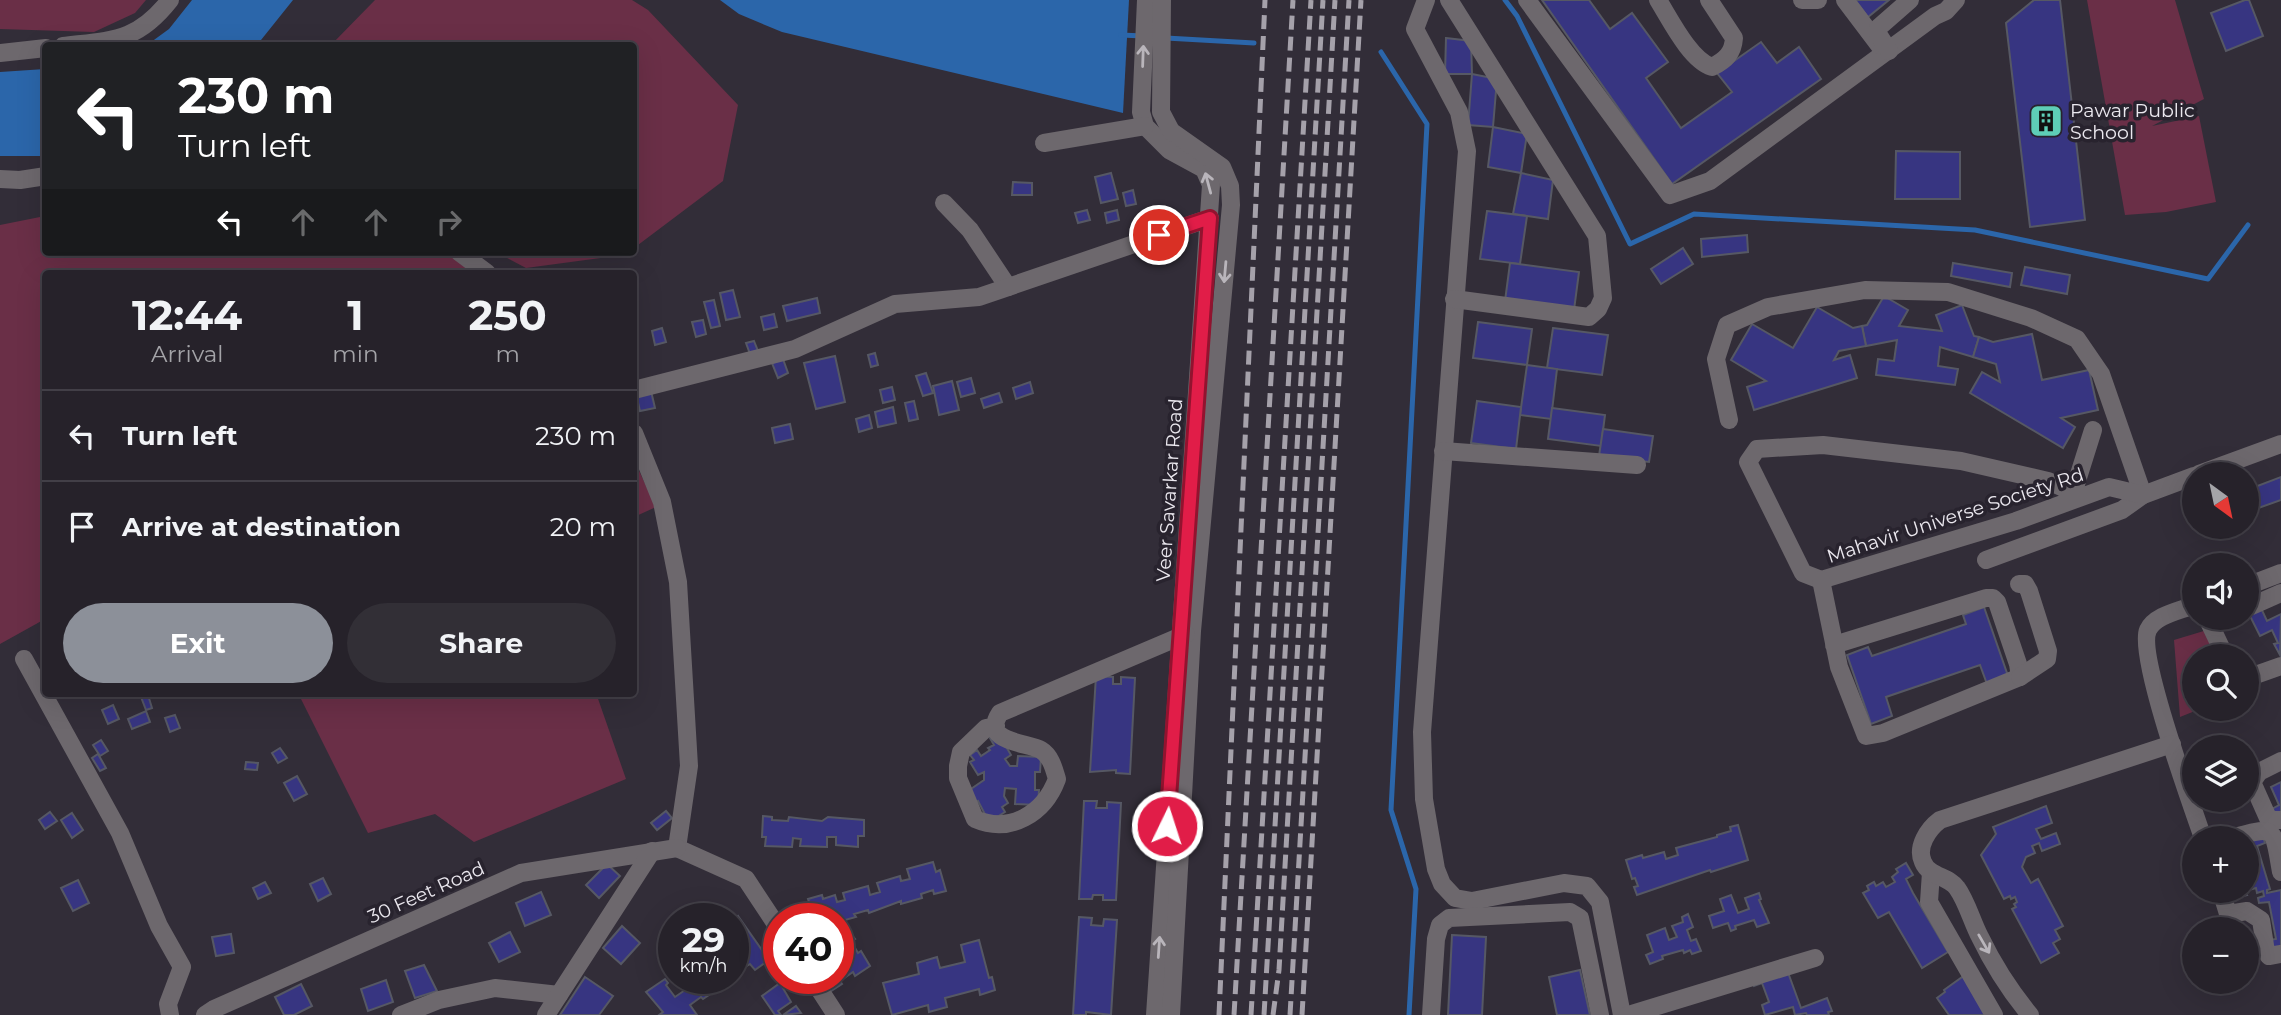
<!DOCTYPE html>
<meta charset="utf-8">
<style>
:root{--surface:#26222a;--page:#322f36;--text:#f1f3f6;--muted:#a4a4a8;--line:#423f47;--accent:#8c9099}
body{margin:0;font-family:Montserrat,sans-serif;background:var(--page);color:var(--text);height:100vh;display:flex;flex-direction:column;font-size:26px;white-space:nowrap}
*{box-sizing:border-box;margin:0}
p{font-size:23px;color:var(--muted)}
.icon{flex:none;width:38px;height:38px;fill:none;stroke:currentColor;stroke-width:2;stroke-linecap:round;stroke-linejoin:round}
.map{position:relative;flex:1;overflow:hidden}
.panel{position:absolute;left:42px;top:270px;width:595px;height:427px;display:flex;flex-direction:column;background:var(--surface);border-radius:7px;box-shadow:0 7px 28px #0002,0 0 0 2px var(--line)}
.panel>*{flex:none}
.banner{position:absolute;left:42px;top:42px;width:595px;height:214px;border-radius:7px;box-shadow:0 7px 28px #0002,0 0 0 2px var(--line);background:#202124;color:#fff;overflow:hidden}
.needle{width:46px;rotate:147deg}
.buttons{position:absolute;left:2182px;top:462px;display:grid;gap:14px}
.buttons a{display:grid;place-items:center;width:77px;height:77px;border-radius:50%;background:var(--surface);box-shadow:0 7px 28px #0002,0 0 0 2px var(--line);font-size:35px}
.speed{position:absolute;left:658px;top:903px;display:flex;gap:14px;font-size:35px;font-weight:700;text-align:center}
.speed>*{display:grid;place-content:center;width:91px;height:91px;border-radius:50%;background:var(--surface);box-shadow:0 7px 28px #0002,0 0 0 2px var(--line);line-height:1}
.speed small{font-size:18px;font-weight:400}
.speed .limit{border:10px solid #d22;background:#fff;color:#111}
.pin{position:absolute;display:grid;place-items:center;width:60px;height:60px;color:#fff;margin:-30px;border:4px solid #fff;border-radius:50%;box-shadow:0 2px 7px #0007}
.me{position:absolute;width:77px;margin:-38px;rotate:4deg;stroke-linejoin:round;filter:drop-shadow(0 0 5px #0008)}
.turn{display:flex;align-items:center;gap:24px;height:147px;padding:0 21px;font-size:32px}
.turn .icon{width:91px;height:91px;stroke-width:2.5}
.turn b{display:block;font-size:49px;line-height:60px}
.lanes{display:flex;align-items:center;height:66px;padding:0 21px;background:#0003;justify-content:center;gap:35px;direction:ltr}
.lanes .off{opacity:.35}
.eta{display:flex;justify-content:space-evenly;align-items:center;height:119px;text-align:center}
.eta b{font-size:42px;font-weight:700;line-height:49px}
.button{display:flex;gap:14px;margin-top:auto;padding:14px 21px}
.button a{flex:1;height:80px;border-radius:42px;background:var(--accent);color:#fff;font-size:28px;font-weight:700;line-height:80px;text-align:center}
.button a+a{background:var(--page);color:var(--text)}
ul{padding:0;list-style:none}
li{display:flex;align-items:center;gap:21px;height:91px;padding:0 21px;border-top:2px solid var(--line)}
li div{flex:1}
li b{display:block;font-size:26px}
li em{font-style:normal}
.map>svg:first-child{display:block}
.green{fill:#6a2f47}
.water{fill:#2b66aa}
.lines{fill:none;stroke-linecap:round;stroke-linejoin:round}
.stream{stroke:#2b66aa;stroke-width:5}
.building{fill:#373581;stroke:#565864;stroke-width:2}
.minor{stroke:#6d686d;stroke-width:18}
.rail{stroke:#a5a1aa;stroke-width:5;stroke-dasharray:14 7;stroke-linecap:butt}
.oneway{stroke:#b9b5bb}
.route-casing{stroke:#92132f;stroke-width:18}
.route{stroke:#e11d48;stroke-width:12}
.labels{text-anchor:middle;stroke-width:7;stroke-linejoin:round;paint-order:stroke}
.poi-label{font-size:19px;fill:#ebe8ef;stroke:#28232e;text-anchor:start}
.street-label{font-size:19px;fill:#ebe8ef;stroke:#28232e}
</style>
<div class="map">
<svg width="2281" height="1015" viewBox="0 0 2281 1015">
<rect width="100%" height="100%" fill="#322d38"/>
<g class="green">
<polygon points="0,0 146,0 135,13 94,32 0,29"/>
<polygon points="375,0 632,0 648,10 738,105 723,181 634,248 634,46 331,45"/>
<polygon points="2087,0 2175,0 2204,99 2152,126 2199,116 2216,202 2166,212 2125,215"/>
<polygon points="45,216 46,252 443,252 453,256 474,273 46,273 45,619 0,644 0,225"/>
<polygon points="496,252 628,252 623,255 526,268"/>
<polygon points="634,460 656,507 634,517"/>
<polygon points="2207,630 2214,656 2194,656 2194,709 2200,709 2180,717 2174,640"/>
<polygon points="298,693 596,693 626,779 474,842 435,814 368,833"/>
</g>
<g class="water">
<polygon points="192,0 293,0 257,45 147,45 169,29"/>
<polygon points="720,0 1129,0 1123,113 782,32 739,14"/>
<polygon points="45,69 45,156 0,156 0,72"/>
</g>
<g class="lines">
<g class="stream">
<polyline points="1505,0 1517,16 1630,244 1694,214 1975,230 2208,279 2248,225"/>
<polyline points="1121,35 1143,36"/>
<polyline points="1166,38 1254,43"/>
<polyline points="1381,52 1427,124 1391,810 1416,889 1409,1015"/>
</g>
</g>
<g class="building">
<polygon points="1542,0 1589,0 1610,29 1632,13 1668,62 1646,78 1681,128 1732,92 1717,73 1761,42 1777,63 1799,47 1821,79 1672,184"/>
<polygon points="1855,0 1889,0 1868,17"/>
<polygon points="2034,0 2060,0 2085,220 2030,227 2006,23"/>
<polygon points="2245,0 2249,0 2263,36 2226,51 2211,13"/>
<polygon points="1446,38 1471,41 1472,74 1445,74"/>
<polygon points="1472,74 1497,79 1493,127 1468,125"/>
<polygon points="1493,127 1527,134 1521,173 1488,167"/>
<polygon points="1896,151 1960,152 1960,199 1895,199"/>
<polygon points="1111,173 1118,199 1101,203 1095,177"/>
<polygon points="1521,173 1553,180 1548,219 1513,214"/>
<polygon points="1013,182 1032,183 1032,195 1012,195"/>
<polygon points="1133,190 1136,204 1126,206 1123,193"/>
<polygon points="1087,210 1090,220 1078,223 1075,213"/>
<polygon points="1117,210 1119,220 1107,223 1105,213"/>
<polygon points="1487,211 1527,216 1520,264 1480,259"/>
<polygon points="1747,235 1748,252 1702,257 1701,239"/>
<polygon points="1683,248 1693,264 1661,284 1651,269"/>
<polygon points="1510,263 1579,272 1574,310 1505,301"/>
<polygon points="1953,263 2012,273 2010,287 1951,276"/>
<polygon points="2025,267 2070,275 2067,294 2021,285"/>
<polygon points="733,290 740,317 726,320 720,293"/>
<polygon points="1884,296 1908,310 1899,326 1942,331 1936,315 1962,305 1974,336 1979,337 1973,357 1940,347 1938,366 1958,369 1955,385 1876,375 1878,359 1894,361 1897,340 1866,346 1862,326 1867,325"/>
<polygon points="817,298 820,313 787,321 783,306"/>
<polygon points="714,300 720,326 711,328 704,302"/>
<polygon points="1817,307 1853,328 1862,326 1866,346 1839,351 1834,360 1850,355 1857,378 1754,410 1747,387 1766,381 1731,360 1752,324 1793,348"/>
<polygon points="774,314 777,327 764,330 761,317"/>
<polygon points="703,320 706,334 696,337 692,322"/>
<polygon points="1478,322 1532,329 1527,365 1473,358"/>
<polygon points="662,328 666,342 655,345 652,331"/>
<polygon points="1553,328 1608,335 1602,375 1547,368"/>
<polygon points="2032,334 2042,380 2089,370 2098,410 2061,418 2075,427 2063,448 1970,393 1982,372 2000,382 1996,364 1973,357 1979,337 1993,342"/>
<polygon points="754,341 758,351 750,354 746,343"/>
<polygon points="875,353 878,365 871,367 868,355"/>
<polygon points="835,356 845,402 816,409 804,363"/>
<polygon points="783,359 788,373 778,378 772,363"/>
<polygon points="1527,365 1557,369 1551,419 1520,415"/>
<polygon points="926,373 933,393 923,396 916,376"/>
<polygon points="971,378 975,393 961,397 957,382"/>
<polygon points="952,381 959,410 939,415 933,386"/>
<polygon points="1030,382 1033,393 1016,399 1013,388"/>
<polygon points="892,387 895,400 883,403 880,390"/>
<polygon points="651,391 655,408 640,411 636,394"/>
<polygon points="999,393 1002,402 984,408 981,399"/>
<polygon points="914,401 918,419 909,421 905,403"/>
<polygon points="1477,401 1521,407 1516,449 1471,443"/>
<polygon points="893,407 896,423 878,427 875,412"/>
<polygon points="1552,408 1605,415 1601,446 1548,439"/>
<polygon points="869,415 872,428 859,432 856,419"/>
<polygon points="790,424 793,439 775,443 772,428"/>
<polygon points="1603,429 1653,436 1649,462 1599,456"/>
<polygon points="2281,477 2281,500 2250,511 2247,504 2247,490"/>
<polygon points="2260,606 2267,621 2281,614 2280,655 2274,644 2278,643 2272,630 2260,636 2248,612"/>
<polygon points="1984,607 2008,676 1987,684 1980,665 1886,697 1892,716 1871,724 1847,655 1868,647 1872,656 1966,624 1963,615"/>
<polygon points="1096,676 1113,677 1113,684 1121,684 1121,677 1135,678 1130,774 1116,773 1116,770 1090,772"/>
<polygon points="148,695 152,708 146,710 141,697"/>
<polygon points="113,705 119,719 108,724 102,710"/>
<polygon points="146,711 150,722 132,729 128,719"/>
<polygon points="175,715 180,728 170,732 165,718"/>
<polygon points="998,733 1011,755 1005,759 1010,766 1017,766 1018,756 1041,757 1040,772 1035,772 1035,790 1039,790 1038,805 1015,804 1016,789 1005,788 1004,796 1008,803 1002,807 1005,812 989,822 978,801 973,804 971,789 984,780 984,772 978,775 970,762 974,760 970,755 977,750 981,756 990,750 988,748 994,745 990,738"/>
<polygon points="101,740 108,751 100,756 93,745"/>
<polygon points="280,748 287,758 278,763 272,753"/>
<polygon points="98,754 106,768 100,771 92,758"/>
<polygon points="246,762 258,763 257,770 245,769"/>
<polygon points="297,776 307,794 294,801 284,783"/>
<polygon points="2281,782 2281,814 2270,810 2279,805 2271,787"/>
<polygon points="1084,801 1097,801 1096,808 1107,808 1107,802 1121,803 1116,900 1103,900 1103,895 1093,895 1092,899 1079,899"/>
<polygon points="2046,806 2052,823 2036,829 2041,839 2056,833 2060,844 2042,851 2039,843 2032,846 2035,853 2026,857 2022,867 2031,883 2038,879 2063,926 2055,930 2060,939 2053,943 2059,953 2041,963 2012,909 2016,907 2014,904 2017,902 2015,897 2011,899 2010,896 2004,899 1981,855 1996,834 1993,827"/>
<polygon points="666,811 672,818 657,830 651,823"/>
<polygon points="50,812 57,821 45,829 39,820"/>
<polygon points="72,813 83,830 72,838 61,820"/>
<polygon points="763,816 772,817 772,820 788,821 789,817 822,821 828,817 864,820 864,836 858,836 858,847 836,845 836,837 827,837 827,847 800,846 801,839 793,838 792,847 765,846 766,837 762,837"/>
<polygon points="1738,825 1748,860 1711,872 1710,870 1637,895 1634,887 1638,886 1635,878 1632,879 1626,860 1642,855 1643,858 1664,852 1666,859 1678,855 1676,848 1717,837 1717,835 1731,831 1730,827"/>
<polygon points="2262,833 2265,843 2257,846 2270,889 2267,890 2267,893 2281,890 2281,950 2271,952 2269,940 2276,939 2269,902 2259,903 2258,898 2264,896 2263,891 2257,893 2256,888 2245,891 2247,895 2235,898 2233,891 2247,891 2247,838"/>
<polygon points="933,862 936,872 940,870 946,891 934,894 933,890 921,894 922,898 901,904 901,901 869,913 868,910 854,914 856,917 838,922 838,919 809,919 808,912 812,911 808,899 822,895 823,899 835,895 837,902 845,900 843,893 868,886 870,895 880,892 877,883 900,876 901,881 910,879 907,869"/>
<polygon points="1906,863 1913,875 1906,879 1913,893 1948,952 1922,968 1889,912 1878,918 1863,893 1869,890 1867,886 1874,882 1876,886 1883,882 1886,887 1895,882 1892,877 1898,872 1896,869"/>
<polygon points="607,864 620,876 599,898 586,885"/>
<polygon points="323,878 331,894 318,901 310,884"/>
<polygon points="78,880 89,903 73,911 61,888"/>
<polygon points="265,882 271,893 258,899 253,888"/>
<polygon points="541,892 551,915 525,926 516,903"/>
<polygon points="1759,893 1761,899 1759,900 1769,923 1757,927 1754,920 1735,926 1736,929 1731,931 1728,923 1713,928 1709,916 1724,911 1720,899 1731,895 1738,913 1749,909 1745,898"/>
<polygon points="1688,914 1693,927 1687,930 1691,941 1696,939 1701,951 1692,954 1690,950 1684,953 1683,950 1662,956 1663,959 1650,964 1646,955 1653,952 1647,935 1665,928 1669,940 1677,937 1672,926 1683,922 1682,917"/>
<polygon points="738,916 769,960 755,970 750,964 742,969 733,956 733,920"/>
<polygon points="1079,917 1092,918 1091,925 1103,926 1104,919 1117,920 1111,1015 1086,1012 1086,1015 1073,1015"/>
<polygon points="622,926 640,943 621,964 603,948"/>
<polygon points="846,928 855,939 851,941 858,953 861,951 870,966 855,976 853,972 840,981 842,984 831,991 823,978 838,978 838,932"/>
<polygon points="510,932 520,952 499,962 489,943"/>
<polygon points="231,934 234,953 216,956 212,937"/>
<polygon points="1452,935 1486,937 1482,1015 1448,1015"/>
<polygon points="979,940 989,978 992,977 995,990 980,995 979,989 945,998 947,1007 929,1012 928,1005 892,1015 883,983 919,974 917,963 937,957 940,968 965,962 961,945"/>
<polygon points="424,965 437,991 415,998 405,971"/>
<polygon points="1786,967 1801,1008 1827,998 1832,1011 1828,1012 1829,1015 1807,1015 1806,1013 1795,1015 1793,1007 1765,1015 1762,1005 1769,1002 1762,983 1754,986 1752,979"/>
<polygon points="1580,970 1590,1015 1557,1015 1549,977"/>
<polygon points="1965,975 1991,1015 1949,1015 1937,998 1945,992 1944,990"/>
<polygon points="585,977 613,996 599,1015 560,1015"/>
<polygon points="694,978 697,978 709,995 703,999 701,997 690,1005 697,1015 659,1015 663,1012 646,992 665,979 668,983 666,985 675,997 691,986 689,982"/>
<polygon points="386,980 393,1002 368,1011 361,989"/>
<polygon points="780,983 791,1002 778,1011 781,1015 775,1015 762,996"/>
<polygon points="301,984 312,1006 294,1015 284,1015 275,997"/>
<polygon points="796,1006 801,1013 783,1015"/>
</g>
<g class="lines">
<g class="minor">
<polyline points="1146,0 1141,112 1145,126 1169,150 1204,169 1211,185 1155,1015"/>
<polyline points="1162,0 1161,112 1171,131 1222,167 1230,186 1231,205 1192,631 1171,1015"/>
<polyline points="1426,0 1415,29 1459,112 1467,151 1422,732 1424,799 1436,869 1442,884 1455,898 1472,901 1564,883 1587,886 1600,902 1622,1015"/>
<polyline points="1449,0 1597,236 1603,298 1598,309 1589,317 1454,299"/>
<polyline points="1527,0 1670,195 1710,181 1935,16 1946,11 1956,0"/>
<path d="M 1658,0 C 1670,19 1690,60 1712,67 C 1726,60 1733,53 1734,38 L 1709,0"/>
<polyline points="1802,0 1818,0"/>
<polyline points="1845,0 1879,45"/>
<path d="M 63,46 C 113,40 137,42 170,0"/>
<polyline points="1889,51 1878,34 1878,28 1910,0"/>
<polyline points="0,53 46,48"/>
<polyline points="1044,143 1145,126"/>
<polyline points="0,179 20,180 46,176"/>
<polyline points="944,203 970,230 1008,287"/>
<polyline points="459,252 487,273"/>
<polyline points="634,390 795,349 895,304 979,297 1210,218"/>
<polyline points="1729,420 1716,359 1727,325 1768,307 1865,290 1948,292 2031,318 2077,339 2101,374 2143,495 2122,510 1986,560"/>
<polyline points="2093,430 2076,484 2066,489 2048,481 1961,461 1823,445 1757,449 1748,462 1803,573 1821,580 2016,521 2109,487 2143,495 2194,476"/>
<polyline points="634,433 662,502 678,582 689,766 677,848"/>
<polyline points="1443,451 1637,465"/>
<polyline points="2199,474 2281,444"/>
<polyline points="1821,580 1839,667 1866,736 1883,733 2020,677 2018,664 1997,602 1993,598 1986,598 1834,645"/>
<polyline points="2019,584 2025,584 2029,591 2048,651 2047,659 2020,677"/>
<polyline points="2247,586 2281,573"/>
<path d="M 2194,605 C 2180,611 2155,615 2148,630 C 2137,654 2192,806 2203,838"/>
<polyline points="2247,608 2281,593"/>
<polyline points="2207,618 2225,656"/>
<polyline points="24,659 120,833 159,926 182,967 168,1004 170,1015"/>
<polyline points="2247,678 2281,666"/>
<path d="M 996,726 L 986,728 L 961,752 L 958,766 L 958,778 L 975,819 C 1010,834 1044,814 1057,779 C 1054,769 1051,756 1041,750 C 1028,742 980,743 1000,713 L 1186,634"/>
<polyline points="2281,761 2259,772 2252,782 2268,818 2273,820 2281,820"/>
<path d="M 2231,838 C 2277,825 2273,827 2281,872"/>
<polyline points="677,848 746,879 779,929"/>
<polyline points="1931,872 1929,902 1994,1015"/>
<polyline points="2221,891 2228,914 2247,911 2261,920 2266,952 2269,956 2281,954"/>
<polyline points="812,978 836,1015"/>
<polyline points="205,1015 214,1009 521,873 677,848"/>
<polyline points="401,1015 439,1000 495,988 559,995"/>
<polyline points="546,1015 652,851"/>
<polyline points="1431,1015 1436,939 1440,925 1449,918 1570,912 1580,918 1600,1015"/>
<polyline points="1628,1015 1815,958"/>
<path d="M 2030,1015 C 2011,992 1993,964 1980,937 C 1972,922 1967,902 1957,888 C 1949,876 1929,877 1923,862 C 1916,847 1928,829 1940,820 L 2172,744"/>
</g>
<g class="rail">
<polyline points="1219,1015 1265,0"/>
<polyline points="1234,1015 1293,0"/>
<polyline points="1251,1015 1311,0"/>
<polyline points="1264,1015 1323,0"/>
<polyline points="1273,1015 1279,970 1335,0"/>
<polyline points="1290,1015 1349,0"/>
<polyline points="1302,1015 1361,0"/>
</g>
</g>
<defs><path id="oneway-shaft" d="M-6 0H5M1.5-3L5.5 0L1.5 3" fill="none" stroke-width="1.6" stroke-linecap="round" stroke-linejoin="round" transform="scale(1.75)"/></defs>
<g class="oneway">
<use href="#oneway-shaft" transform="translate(1143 56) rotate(-88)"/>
<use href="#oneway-shaft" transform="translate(1208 183) rotate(-105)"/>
<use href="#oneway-shaft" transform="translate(1225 272) rotate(95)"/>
<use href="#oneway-shaft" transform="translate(1984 944) rotate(60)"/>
<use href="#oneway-shaft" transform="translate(1159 947) rotate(-86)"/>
</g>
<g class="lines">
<defs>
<polyline id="route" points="1159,235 1210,218 1167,826"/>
</defs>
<use href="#route" class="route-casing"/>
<use href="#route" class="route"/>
</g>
<defs>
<symbol id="building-square" viewBox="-11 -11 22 22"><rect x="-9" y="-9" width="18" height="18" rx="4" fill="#5eceb7" stroke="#28232e"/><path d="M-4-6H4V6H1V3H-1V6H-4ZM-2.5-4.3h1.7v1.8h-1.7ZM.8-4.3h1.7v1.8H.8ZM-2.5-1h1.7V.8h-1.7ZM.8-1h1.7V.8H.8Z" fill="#111"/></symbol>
</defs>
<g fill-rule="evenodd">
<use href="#building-square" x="2027" y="102" width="38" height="38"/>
</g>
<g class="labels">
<g class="poi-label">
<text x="2070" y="117">Pawar Public<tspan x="2070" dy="22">School</tspan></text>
</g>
<g class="street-label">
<text transform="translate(1169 490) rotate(-86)" y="7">Veer Savarkar Road</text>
<text transform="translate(1955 515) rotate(-18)" y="7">Mahavir Universe Society Rd</text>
<text transform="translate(426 892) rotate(-24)" y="7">30 Feet Road</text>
</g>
</g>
</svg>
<div class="buttons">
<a><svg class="needle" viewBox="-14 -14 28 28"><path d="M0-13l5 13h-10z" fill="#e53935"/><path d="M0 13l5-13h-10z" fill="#a4a4a8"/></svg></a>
<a><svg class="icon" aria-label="sound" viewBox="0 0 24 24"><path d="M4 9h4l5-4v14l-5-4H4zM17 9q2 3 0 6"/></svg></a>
<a><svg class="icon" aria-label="search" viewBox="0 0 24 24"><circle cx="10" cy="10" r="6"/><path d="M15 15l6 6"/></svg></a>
<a><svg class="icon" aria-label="layers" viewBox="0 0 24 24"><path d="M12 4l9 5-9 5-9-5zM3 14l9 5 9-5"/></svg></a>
<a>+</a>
<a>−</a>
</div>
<div class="speed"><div>29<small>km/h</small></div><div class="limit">40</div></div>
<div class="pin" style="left:1159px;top:235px;background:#d93025"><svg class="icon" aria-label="arrive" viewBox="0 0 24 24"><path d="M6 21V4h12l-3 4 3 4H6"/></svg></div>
<svg class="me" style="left:1167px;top:826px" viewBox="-20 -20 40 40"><circle r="17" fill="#e11d48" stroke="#fff" stroke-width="3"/><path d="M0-11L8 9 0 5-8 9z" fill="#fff"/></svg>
<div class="banner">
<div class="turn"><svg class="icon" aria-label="left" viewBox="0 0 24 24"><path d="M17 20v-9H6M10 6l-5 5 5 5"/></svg><div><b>230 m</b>Turn left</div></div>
<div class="lanes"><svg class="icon" aria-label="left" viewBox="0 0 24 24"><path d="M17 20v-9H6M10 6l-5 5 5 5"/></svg><svg class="icon off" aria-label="ahead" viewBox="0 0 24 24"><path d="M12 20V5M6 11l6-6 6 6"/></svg><svg class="icon off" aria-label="ahead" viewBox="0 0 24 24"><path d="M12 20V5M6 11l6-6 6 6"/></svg><svg class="icon off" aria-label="right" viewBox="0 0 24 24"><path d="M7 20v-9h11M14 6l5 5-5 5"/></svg></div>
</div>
<section class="panel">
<div class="eta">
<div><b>12:44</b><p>Arrival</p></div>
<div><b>1</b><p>min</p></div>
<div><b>250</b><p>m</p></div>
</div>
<ul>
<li><svg class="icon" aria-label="left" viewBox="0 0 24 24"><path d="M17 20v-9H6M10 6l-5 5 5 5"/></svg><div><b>Turn left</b></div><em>230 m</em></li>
<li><svg class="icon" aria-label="arrive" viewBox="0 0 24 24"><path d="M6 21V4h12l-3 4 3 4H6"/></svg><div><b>Arrive at destination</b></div><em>20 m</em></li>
</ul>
<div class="button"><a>Exit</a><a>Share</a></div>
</section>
</div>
